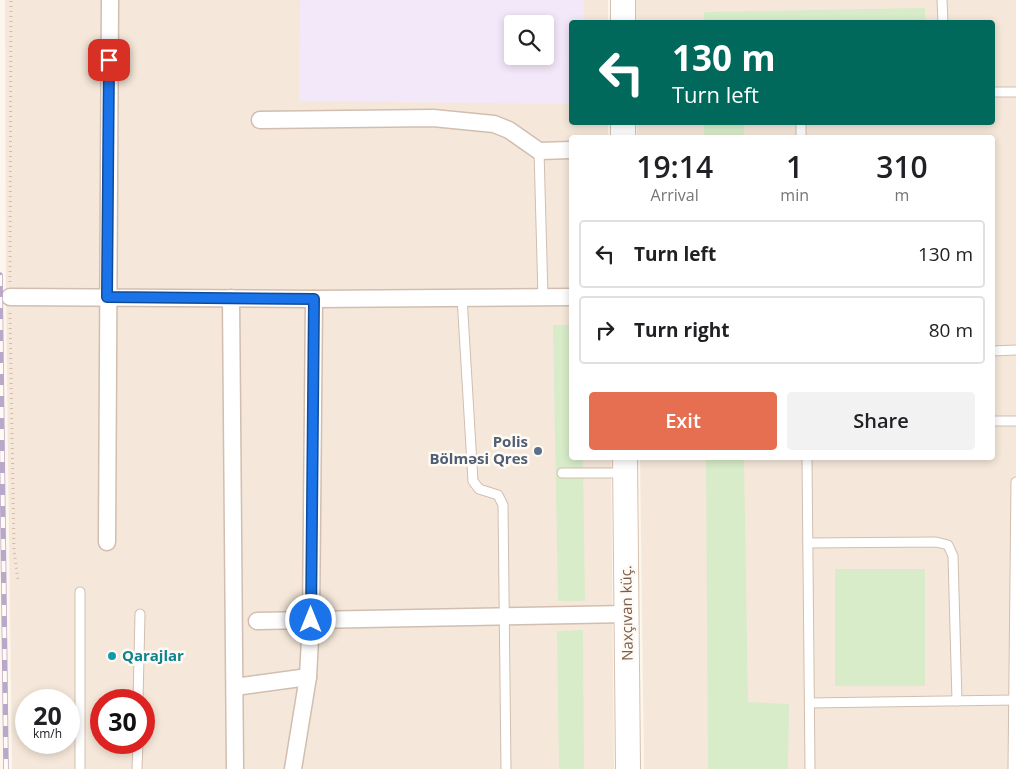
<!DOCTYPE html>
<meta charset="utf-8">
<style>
:root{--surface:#fff;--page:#f2f2f2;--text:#202124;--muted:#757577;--line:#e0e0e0;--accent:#e76f51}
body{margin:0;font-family:"Open Sans",sans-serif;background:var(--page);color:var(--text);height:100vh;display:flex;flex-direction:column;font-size:19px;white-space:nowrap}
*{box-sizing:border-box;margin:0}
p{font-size:16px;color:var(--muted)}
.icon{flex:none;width:28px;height:28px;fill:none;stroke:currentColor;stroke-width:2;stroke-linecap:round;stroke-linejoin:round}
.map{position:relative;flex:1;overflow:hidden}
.details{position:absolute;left:569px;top:135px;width:426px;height:325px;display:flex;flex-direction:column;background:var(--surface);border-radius:5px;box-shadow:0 2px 8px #0003}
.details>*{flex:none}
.hud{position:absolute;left:569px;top:20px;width:426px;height:105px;border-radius:5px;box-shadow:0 2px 8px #0003;background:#00695c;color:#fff;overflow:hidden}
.buttons{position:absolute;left:504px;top:15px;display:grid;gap:10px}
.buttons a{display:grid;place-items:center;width:50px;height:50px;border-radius:5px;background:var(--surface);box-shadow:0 2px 8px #0003;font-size:25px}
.speed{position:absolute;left:15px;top:689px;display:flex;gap:10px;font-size:25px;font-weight:700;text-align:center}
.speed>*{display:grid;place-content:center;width:65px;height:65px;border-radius:50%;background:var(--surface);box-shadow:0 2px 8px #0003;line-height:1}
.speed small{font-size:12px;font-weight:400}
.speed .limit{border:8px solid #d22;background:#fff;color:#111}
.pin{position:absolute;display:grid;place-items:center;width:42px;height:42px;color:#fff;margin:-21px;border-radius:10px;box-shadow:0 2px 8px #0006}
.me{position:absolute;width:55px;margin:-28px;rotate:0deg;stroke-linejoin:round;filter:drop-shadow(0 0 4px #0008)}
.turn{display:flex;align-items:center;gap:18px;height:105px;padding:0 20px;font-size:22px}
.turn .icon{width:65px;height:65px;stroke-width:2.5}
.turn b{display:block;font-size:35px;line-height:42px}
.eta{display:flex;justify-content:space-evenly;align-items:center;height:85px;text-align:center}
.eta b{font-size:30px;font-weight:600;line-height:35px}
.cta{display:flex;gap:10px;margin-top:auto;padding:10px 20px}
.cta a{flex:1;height:58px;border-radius:5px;background:var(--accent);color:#fff;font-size:20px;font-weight:600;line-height:58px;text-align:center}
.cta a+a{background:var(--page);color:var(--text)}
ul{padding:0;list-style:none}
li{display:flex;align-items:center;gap:15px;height:68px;margin:0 10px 8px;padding:0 10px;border:2px solid var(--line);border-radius:5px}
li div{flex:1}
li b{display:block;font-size:19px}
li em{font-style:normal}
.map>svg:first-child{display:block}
.residential{fill:#f5e8da;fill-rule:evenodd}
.education{fill:#f3e8fa;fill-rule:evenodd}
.green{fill:#d8ecc9}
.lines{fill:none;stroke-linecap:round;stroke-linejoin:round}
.lane-casing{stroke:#d1beb0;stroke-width:11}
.street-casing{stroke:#d1beb0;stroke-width:19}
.secondary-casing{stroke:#d6c0b0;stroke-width:26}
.path{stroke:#d9b8a5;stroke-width:3;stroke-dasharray:1 4;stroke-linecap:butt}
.lane{stroke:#fff;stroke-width:9}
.street{stroke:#fff;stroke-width:16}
.secondary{stroke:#fff;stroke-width:24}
.rail-casing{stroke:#b9a8c9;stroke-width:5.5}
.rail{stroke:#fffaf3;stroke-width:4;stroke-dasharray:11;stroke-linecap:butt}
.route-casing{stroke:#114b97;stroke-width:12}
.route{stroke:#1a73e8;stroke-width:9}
.service-dot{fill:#5c6f8a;stroke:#fffaf3;stroke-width:2}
.culture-dot{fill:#0f9aa8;stroke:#fffaf3;stroke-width:2}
.labels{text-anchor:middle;stroke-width:5;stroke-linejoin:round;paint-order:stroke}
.service-label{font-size:15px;font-weight:bold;fill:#4e5e75;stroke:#fffaf3;text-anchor:end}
.street-label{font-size:15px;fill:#7a5c4d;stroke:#fffaf3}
.culture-label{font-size:15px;font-weight:bold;fill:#0d838f;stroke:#fffaf3;text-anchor:start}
</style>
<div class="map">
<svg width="1016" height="769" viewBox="0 0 1016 769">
<rect width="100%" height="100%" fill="#fdf6ec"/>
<g class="residential">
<path d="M 5,0 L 608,0 L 608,22 L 571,22 L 571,122 L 608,123 L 608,137 L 571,138 L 571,458 L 611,458 L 614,769 L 12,769 L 6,297 ZM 512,24 L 545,24 L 545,56 L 512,56 ZM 26,700 L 69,700 L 69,742 L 26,742 ZM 101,700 L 144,700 L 144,742 L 101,742 Z"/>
<polygon points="636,0 1016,0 1016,769 644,769 640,458 992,458 992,138 637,138 637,123 992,122 992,22 636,22"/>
</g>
<path class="education" d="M 300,0 L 584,0 L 584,22 L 571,22 L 571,104 L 299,101 ZM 512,24 L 545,24 L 545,56 L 512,56 Z"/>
<g class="green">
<polygon points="925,8 925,22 704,22 704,12"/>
<rect x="704" y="123" width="40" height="14"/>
<polygon points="553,325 571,325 571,458 583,458 585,601 558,601"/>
<polygon points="706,458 744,458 748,702 789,704 788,769 708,769"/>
<rect x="835" y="569" width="90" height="117"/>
<polygon points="583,630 584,769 559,769 557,631"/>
</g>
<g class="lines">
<defs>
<g id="lane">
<polyline points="942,0 943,22"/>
<polyline points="992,92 1016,92"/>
<polyline points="801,122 801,138"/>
<polyline points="539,151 543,297"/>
<polyline points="462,297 473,481 479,489 498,495 503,505 506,769"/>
<polyline points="992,351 1016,350"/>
<polyline points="992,421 1016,421"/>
<polyline points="807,458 810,769"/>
<polyline points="562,473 625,473"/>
<polyline points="808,543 936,542 948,545 953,556 957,701"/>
<polyline points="80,592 80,769"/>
<polyline points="138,700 140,614"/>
<polyline points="810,703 1014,700"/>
<polyline points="137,769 138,742"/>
<polyline points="1013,769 1016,482"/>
</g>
<g id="street">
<polyline points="260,120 433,118 494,124 509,130 539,151 571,150"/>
<polyline points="10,297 314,299 571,297"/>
<polyline points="231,298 235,769"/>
<polyline points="107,542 110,0"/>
<polyline points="257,621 627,614"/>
<polyline points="235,687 308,677"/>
<polyline points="293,769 308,677 311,620 314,299"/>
</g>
<g id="secondary">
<polyline points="623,22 623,0"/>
<polyline points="623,138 623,122"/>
<polyline points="625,458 628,769"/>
</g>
</defs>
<use href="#lane" class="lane-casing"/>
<use href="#street" class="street-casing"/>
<use href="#secondary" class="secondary-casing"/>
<g class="path">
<polyline points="10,282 11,0"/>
<polyline points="10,313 14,550 18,580"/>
</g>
<use href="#lane" class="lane"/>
<use href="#street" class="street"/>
<use href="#secondary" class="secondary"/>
<defs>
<polyline id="rail" points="0,275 6,769"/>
</defs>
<use href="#rail" class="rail-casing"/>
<use href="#rail" class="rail"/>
</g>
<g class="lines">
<defs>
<polyline id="route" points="109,60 107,297 314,299 311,620"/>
</defs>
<use href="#route" class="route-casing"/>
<use href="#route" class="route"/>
</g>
<circle class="service-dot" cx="538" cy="451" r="5"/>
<circle class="culture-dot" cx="112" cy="656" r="5"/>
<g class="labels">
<g class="service-label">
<text x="528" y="447">Polis<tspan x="528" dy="17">Bölməsi Qres</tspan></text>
</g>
<g class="street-label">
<text transform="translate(627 613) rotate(-91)" y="5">Naxçıvan küç.</text>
</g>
<g class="culture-label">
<text x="122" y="661">Qarajlar</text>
</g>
</g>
</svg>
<div class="buttons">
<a><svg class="icon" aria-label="search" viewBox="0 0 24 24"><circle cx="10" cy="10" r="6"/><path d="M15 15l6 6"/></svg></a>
</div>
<div class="speed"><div>20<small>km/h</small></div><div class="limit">30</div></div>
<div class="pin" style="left:109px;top:60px;background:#d93025"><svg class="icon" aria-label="arrive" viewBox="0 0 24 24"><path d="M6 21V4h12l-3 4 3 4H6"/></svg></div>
<svg class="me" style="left:311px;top:620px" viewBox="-20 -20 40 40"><circle r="17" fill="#1a73e8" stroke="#fff" stroke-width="3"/><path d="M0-11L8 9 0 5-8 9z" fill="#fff"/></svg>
<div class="hud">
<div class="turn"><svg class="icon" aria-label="left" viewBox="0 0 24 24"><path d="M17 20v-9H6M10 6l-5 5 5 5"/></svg><div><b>130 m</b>Turn left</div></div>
</div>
<section class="details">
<div class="eta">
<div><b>19:14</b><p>Arrival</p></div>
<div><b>1</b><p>min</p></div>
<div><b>310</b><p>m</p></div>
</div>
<ul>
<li><svg class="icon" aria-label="left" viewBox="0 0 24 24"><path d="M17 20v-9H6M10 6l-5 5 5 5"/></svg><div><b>Turn left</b></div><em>130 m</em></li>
<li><svg class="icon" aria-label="right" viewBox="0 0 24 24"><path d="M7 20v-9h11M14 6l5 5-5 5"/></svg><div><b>Turn right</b></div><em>80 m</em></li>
</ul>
<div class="cta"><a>Exit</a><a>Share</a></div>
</section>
</div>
